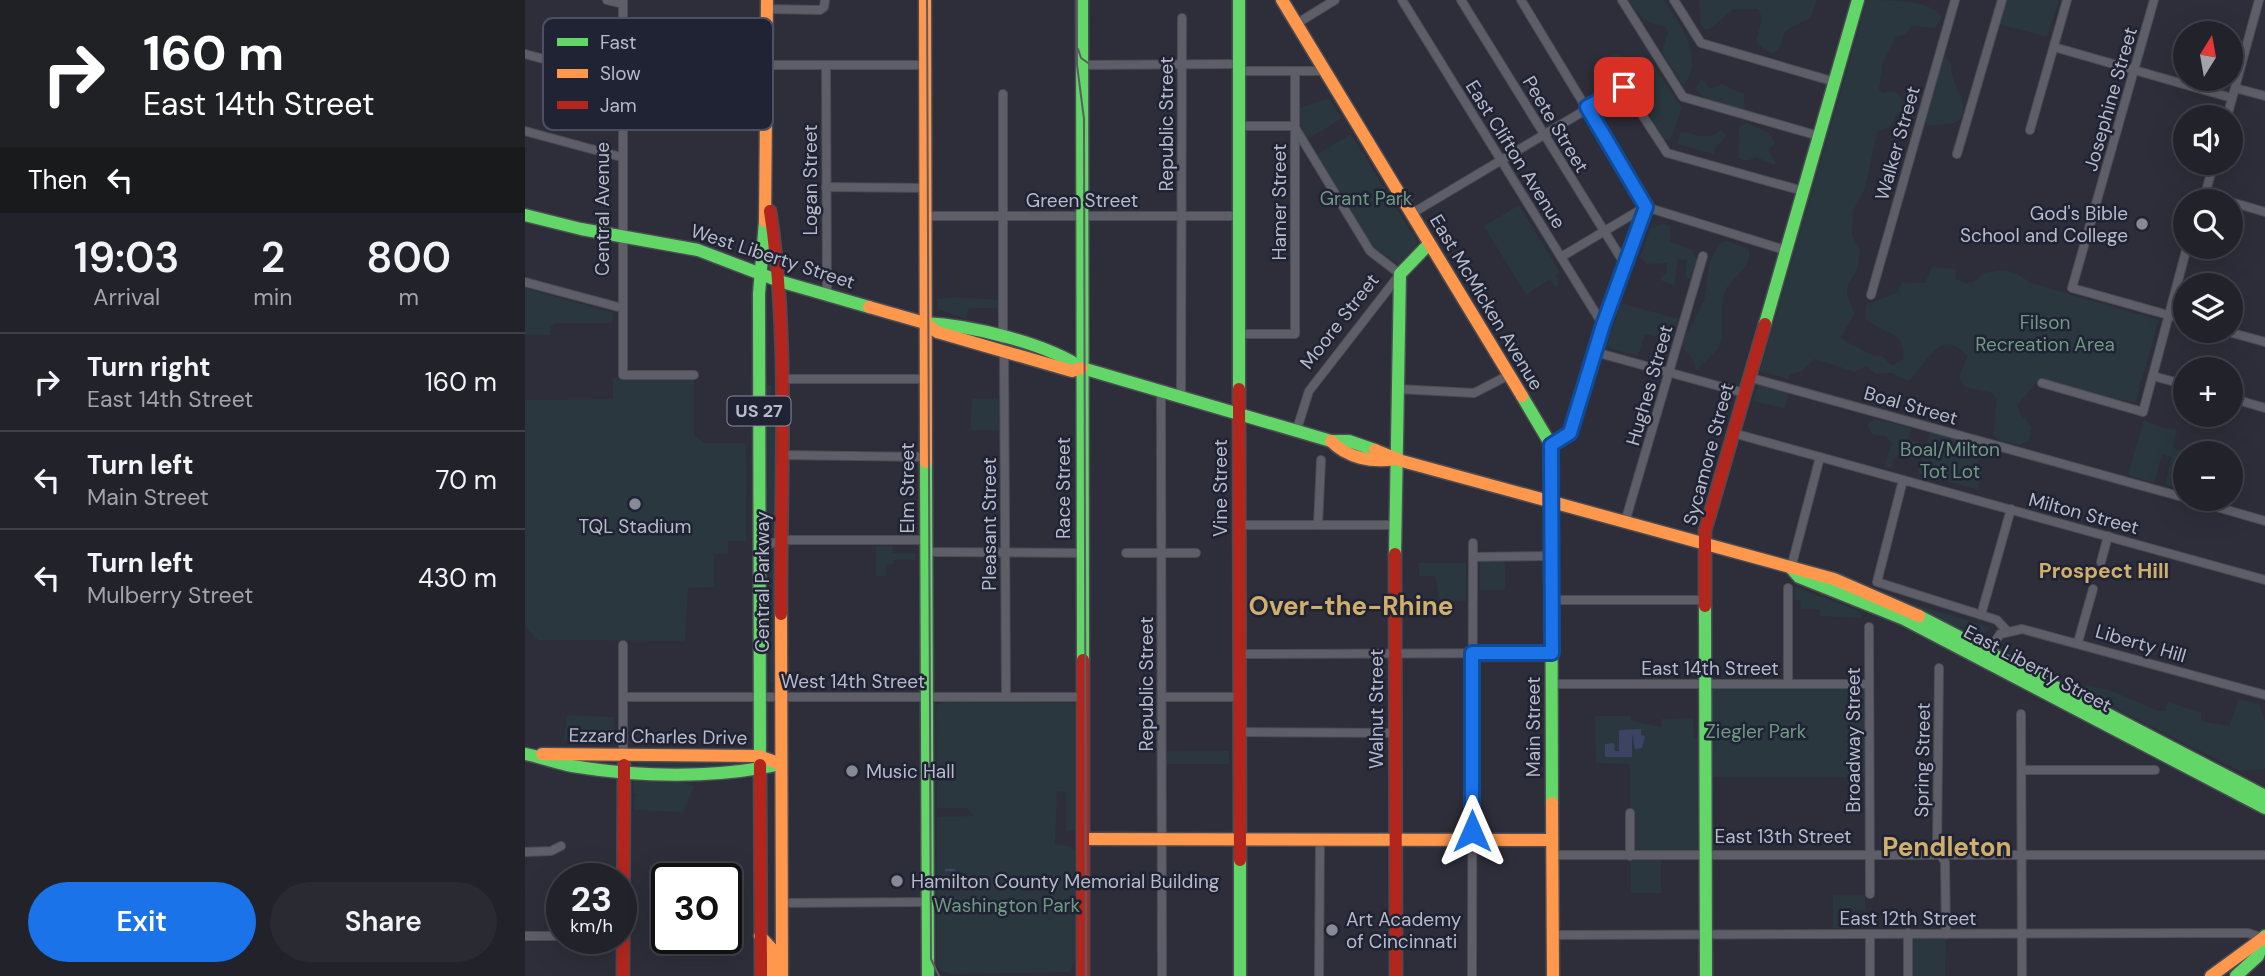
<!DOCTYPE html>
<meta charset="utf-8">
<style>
:root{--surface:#22222b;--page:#2a2a33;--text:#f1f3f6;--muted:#a2a4a9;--line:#3f3f47;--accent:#1a73e8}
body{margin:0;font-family:"DM Sans",sans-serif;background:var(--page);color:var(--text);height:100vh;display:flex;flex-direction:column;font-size:26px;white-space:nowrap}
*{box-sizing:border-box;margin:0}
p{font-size:23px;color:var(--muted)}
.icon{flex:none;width:38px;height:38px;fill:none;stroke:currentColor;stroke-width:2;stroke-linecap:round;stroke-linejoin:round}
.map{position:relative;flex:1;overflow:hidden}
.side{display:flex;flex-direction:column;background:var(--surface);width:525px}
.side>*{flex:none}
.banner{background:#202124;color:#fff;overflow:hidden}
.needle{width:46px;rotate:11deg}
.controls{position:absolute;left:1648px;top:21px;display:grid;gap:14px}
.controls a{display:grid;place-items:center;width:70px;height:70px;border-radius:50%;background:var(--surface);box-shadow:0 7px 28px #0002,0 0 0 2px var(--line);font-size:35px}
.speed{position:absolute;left:21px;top:863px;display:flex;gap:14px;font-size:35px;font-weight:700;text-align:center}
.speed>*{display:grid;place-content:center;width:91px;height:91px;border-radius:50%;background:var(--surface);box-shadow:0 7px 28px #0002,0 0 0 2px var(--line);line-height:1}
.speed small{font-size:18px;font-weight:400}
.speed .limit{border:4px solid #111;border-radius:10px;background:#fff;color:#111}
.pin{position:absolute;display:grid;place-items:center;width:60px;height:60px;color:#fff;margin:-30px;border-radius:14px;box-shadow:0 4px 10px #0006}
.me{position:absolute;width:77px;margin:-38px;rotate:0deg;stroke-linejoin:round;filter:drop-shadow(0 0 5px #0008)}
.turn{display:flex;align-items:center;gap:24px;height:147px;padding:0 28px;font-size:32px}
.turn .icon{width:91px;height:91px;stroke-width:2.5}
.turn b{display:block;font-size:49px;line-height:60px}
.then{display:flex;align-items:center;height:66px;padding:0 28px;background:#0003;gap:14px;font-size:26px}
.eta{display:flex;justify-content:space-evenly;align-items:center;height:119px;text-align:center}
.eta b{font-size:42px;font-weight:600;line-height:49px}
.primary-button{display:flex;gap:14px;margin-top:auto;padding:14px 28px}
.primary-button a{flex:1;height:80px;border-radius:42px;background:var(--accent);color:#fff;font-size:28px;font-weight:600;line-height:80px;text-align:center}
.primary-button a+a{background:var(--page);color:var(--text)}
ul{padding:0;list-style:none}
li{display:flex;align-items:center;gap:21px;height:98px;padding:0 28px;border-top:2px solid var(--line)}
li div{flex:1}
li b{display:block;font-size:26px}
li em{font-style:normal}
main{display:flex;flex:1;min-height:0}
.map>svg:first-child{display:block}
.green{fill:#2a373f}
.water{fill:#3c4363}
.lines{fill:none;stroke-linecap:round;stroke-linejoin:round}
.stream{stroke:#3c4363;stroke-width:2.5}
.street-casing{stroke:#4a4b53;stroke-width:10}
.fast-casing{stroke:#4a4b53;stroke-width:15}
.slow-casing{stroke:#4a4b53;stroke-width:15}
.jam-casing{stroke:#4a4b53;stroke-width:15}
.street{stroke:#5d5e68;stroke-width:8}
.fast{stroke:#63d668;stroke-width:12}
.slow{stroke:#ff974d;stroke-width:12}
.jam{stroke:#b3261e;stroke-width:12}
.tram{stroke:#5b5c65;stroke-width:2}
.route-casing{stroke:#114b97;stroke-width:18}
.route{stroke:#1a73e8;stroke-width:12}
.poi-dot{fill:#878997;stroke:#1f2334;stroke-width:2.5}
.labels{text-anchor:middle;stroke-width:5;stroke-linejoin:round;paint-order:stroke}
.shield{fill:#1f2334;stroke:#898d9c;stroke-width:2}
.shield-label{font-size:18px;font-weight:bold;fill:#b7bac9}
.street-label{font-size:19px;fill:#b7bac9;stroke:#1f2334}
.park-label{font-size:19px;fill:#709983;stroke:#1f2334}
.poi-label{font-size:19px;fill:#b7bac9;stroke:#1f2334;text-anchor:start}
.neighbourhood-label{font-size:21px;font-weight:bold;fill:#d0af6c;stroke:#1f2334}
.district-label{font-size:26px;font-weight:bold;fill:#d0af6c;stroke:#1f2334}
.key{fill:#1f2334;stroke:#4d5061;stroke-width:2}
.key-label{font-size:19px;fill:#b7bac9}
</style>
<main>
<section class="side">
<div class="banner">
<div class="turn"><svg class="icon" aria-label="right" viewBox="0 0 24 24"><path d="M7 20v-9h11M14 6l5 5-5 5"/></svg><div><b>160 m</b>East 14th Street</div></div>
<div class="then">Then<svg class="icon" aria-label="left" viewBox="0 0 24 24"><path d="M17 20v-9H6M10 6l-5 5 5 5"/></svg></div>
</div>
<div class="eta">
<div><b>19:03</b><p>Arrival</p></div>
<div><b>2</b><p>min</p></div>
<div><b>800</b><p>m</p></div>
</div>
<ul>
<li><svg class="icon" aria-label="right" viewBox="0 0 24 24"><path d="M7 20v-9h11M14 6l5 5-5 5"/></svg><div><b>Turn right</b><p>East 14th Street</p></div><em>160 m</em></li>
<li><svg class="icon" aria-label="left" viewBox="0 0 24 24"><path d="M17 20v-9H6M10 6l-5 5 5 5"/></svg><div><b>Turn left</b><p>Main Street</p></div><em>70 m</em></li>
<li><svg class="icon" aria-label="left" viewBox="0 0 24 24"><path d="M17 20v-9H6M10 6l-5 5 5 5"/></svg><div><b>Turn left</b><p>Mulberry Street</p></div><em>430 m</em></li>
</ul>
<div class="primary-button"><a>Exit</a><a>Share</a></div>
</section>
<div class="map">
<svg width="1740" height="976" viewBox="0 0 1740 976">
<rect width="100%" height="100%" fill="#2d2e39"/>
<g class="green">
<path d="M 1103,0 L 1139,0 C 1155,24 1181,58 1158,86 L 1137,52 L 1143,31 L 1138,25 C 1120,25 1114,14 1103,0 Z"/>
<polygon points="1174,0 1292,0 1286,17 1260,31 1255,47 1247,54 1231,42 1237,18 1233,9 1208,9 1185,29 1179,29 1176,25"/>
<path d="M 1342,0 C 1362,0 1410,0 1416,17 L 1410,28 L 1387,26 L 1381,34 L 1371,37 L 1358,63 L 1354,89 L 1357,93 L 1370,91 L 1383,106 L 1371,115 L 1365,127 L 1352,132 L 1340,188 L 1328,211 L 1327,235 L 1335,252 L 1332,270 L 1323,284 L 1322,295 L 1330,314 L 1315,338 L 1349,356 L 1357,356 L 1367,366 L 1378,359 C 1381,328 1356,335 1340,318 L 1341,305 L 1371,293 L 1377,282 L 1400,283 L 1407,267 L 1431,269 L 1430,279 L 1440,283 L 1448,282 L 1459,273 L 1478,270 L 1493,274 L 1506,283 L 1634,320 L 1610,403 L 1514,380 L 1492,405 L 1496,415 L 1507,427 L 1504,440 L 1495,445 L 1476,441 L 1468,435 L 1472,399 L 1468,393 L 1440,387 L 1434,378 L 1442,356 C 1414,323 1400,369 1383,381 L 1367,373 L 1351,374 L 1341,366 L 1330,372 L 1290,359 L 1277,371 L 1265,375 L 1264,379 L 1235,371 Z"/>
<polygon points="1481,0 1534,0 1522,37 1474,24"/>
<path d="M 1091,53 L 1109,63 L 1117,58 L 1126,63 L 1157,107 L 1145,141 C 1118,135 1127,103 1121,86 L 1092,73 L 1085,67 L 1084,57 Z"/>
<path d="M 1419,56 L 1426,63 C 1426,87 1441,95 1438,116 L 1430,123 L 1403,126 L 1399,120 Z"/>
<polygon points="1176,79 1185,89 1197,84 1219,94 1220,109 1216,110 1183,101 1170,89"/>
<polygon points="803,98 817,118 782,140 775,128 775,108"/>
<polygon points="1222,123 1243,132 1250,143 1243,150 1251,163 1249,165 1231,157 1222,161 1213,158 1214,126"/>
<path d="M 1195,130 L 1201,134 L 1198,141 L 1190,146 L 1189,154 L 1152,144 L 1155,132 C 1170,132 1181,143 1195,130 Z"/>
<polygon points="826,134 893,243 873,264 849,248 791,155"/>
<polygon points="994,205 1035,272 1031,275 1034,283 1031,288 1025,279 1001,295 959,226"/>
<polygon points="1136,223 1146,226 1145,241 1167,250 1173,261 1167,278 1162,279 1160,272 1162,260 1153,259 1149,285 1135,280 1142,271 1142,263 1122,264 1115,257 1125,229"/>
<path d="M 1202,241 L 1224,249 C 1227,270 1206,276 1200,292 C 1194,310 1201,330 1194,348 L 1171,370 L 1167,358 L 1155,346 L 1179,301 L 1184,263 L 1195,243 Z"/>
<polygon points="0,288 88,313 87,323 31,323 26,326 25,335 0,335"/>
<polygon points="428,297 475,300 475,308 445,308 442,311 442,319 413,309 412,299"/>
<polygon points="1096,303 1153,319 1146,341 1120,334 1113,356 1081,347"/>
<polygon points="88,378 169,378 169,436 180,443 221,443 221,541 203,541 203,554 189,554 189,587 163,588 160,641 13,640 0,627 0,400 88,399"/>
<polygon points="1233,384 1264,392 1260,409 1228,401"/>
<polygon points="240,385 246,385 246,413 250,430 252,530 241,530"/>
<polygon points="474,398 475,430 445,430 447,399"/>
<polygon points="1350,419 1386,428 1383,441 1394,441 1387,458 1379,454 1369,458 1366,469 1359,467 1367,443 1360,436 1347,434 1342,425"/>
<polygon points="1619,420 1638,428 1652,430 1648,448 1667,453 1661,453 1661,490 1640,485 1647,457 1637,454 1629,483 1603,475"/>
<polygon points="1405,432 1457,447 1452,468 1458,470 1453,490 1393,473"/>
<polygon points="351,546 367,546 368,553 390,553 390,560 369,560 368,564 361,565 361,576 351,576"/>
<polygon points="245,561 249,561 252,683 245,682"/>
<rect x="955" y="562" width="25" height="28"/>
<polygon points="894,563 941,563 941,601 915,601 910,576 894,576"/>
<polygon points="1270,587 1336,612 1336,618 1295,616 1295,609 1276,609 1275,600 1269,600"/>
<polygon points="1382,602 1464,627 1464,629 1454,638"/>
<polygon points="1343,684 1344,777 1181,777 1181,855 1136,858 1136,893 1106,893 1105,764 1071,763 1070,716 1106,716 1106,721 1136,727 1137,719 1168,718 1169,738 1180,738 1180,685"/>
<polygon points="1561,685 1587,691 1634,711 1640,711 1643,702 1676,713 1676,721 1704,726 1714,699 1734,704 1740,720 1740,769 1715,771 1558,692"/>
<polygon points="422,702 547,703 551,707 551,829 541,831 541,792 532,791 530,845 545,846 550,851 551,958 545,972 427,974 418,972 412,966 412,817 449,816 443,808 412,808 411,708 412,704"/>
<polygon points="42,715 89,717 89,741 39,741"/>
<rect x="642" y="751" width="62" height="13"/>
<rect x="113" y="758" width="101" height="9"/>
<polygon points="108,782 155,782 169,786 158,812 109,810 109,797 112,794 109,794"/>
<polygon points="1308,895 1340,895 1340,910 1324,911 1324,928 1308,928"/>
<polygon points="1383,934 1421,934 1420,976 1383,976"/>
</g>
<polygon class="water" points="1116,729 1116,735 1120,736 1117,748 1110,749 1107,734 1107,757 1080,757 1080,744 1089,743 1090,751 1094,751 1094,730"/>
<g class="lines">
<polyline class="stream" points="421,870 429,870"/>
<defs>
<g id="street">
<polyline points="82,0 98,4"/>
<polyline points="98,0 98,375 169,375"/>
<polyline points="877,0 1078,325"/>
<polyline points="936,0 1099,263"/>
<polyline points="996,0 1121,207 1260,250"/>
<polyline points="1097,0 1158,97 1294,136"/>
<polyline points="1149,0 1176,43 1310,82"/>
<polyline points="1629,0 1547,288 1661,320"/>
<polyline points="242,9 295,10 299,7 300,0"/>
<polyline points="771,24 810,0"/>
<polyline points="1529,47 1707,98"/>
<polyline points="0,54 96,79"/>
<polyline points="242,65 400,65"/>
<polyline points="301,65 302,295"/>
<polyline points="557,65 714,64"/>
<polyline points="714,71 799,71"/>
<polyline points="1710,88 1740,96"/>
<polyline points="478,94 478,339"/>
<polyline points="1702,117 1734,0"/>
<polyline points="714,126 769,126 845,251 875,274 784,391 771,432"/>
<polyline points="1505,130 1542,0"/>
<polyline points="0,131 96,157"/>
<polyline points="1432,154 1477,0"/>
<polyline points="301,187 400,188"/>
<polyline points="1680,195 1703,201"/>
<polyline points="1678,201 1689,163"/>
<polyline points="1706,202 1740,212"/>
<polyline points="886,214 1099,87 1142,153 1278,191"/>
<polyline points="400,216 713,216"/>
<polyline points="1036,257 1120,207"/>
<polyline points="0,282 97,308"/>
<polyline points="1346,295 1430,0"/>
<polyline points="1700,331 1740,342"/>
<polyline points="714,334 770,334 770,71"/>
<polyline points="479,351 481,697"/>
<polyline points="1070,352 1219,393"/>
<polyline points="1628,376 1661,385"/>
<polyline points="1223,377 1661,498"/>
<polyline points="256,379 401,379"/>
<polyline points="1517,383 1618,412 1662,247"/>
<polyline points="873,389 949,393 984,375"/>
<polyline points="636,392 637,976"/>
<polyline points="1706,398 1740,408"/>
<polyline points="656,399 657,18"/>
<polyline points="1208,433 1740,580"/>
<polyline points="1026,445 1045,433 1078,325 1121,207"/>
<polyline points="257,455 401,457"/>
<polyline points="1378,480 1352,582 1472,620 1482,631"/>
<polyline points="1664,499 1740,521"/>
<polyline points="1100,522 1178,256"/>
<polyline points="714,525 870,525"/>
<polyline points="793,525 796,460"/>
<polyline points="235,548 256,540 401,540"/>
<polyline points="402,552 557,553"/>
<polyline points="601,553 671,553"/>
<polyline points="948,557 1027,556"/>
<polyline points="1576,562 1583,536"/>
<polyline points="1266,568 1295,457"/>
<polyline points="1027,600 1179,600"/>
<polyline points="1456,615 1486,509"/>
<polyline points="1344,627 1345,894"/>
<polyline points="1553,642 1568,589"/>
<polyline points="98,645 98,755"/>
<polyline points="715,654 1027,653"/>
<polyline points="1461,656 1475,634 1497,629 1740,695"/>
<polyline points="1414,668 1412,849 1420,862 1421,934"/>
<polyline points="1027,684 1343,684"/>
<polyline points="1263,684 1263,588"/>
<polyline points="98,697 559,697"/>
<polyline points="637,697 715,697"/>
<polyline points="1496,714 1497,976"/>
<polyline points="715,732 870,733"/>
<polyline points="1497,770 1630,770"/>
<polyline points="0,852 26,851 36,846"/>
<polyline points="1028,855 1740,855"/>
<polyline points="1105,856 1105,813"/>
<polyline points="256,903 403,902"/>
<polyline points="1028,935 1699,933 1723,933 1738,938"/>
<polyline points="0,936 37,936"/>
<polyline points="794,976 795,839"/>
<polyline points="947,976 948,543"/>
<polyline points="1345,976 1345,934"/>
<polyline points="1383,976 1383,933"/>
</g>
<g id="fast">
<polyline points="557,0 558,660"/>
<polyline points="714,0 714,389"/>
<polyline points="0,215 56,229 173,250 254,281 344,307"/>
<path d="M 400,323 C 445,325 520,343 557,368 L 806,441 L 824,441 L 850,450"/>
<polyline points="1240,324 1333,0"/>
<polyline points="997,396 1026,445 1027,803"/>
<polyline points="401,462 403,976"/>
<polyline points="870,554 875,274 904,244"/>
<polyline points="1266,568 1274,577 1379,619 1740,808"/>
<polyline points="1180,606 1181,976"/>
<polyline points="1394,616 1740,796"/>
<path d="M 0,754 C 16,757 31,763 47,766 C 114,777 189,779 256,764"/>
<polyline points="235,765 234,294 240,221"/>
<polyline points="715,860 715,976"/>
<polyline points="1711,976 1733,956 1740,936"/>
</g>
<g id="slow">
<polyline points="400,0 401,462"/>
<polyline points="757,0 997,396"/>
<polyline points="240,221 242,0"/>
<polyline points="344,307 400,323 412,332 547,371 557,368"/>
<path d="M 806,441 C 822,458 848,463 870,459"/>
<polyline points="850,450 877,461 1309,579 1394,616"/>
<polyline points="256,614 257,976"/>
<polyline points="17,754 234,756 256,764"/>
<polyline points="1027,803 1028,976"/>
<polyline points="559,839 1027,840"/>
<polyline points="235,936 248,950 248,976"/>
<polyline points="1686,976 1738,938"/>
</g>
<g id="jam">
<path d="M 245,211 C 265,339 255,483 256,614"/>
<polyline points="714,389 715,860"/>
<polyline points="870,554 871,976"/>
<polyline points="1180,606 1180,531 1240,324"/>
<polyline points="558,660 558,976"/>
<polyline points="235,765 236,976"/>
<polyline points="98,976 99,765"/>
</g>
</defs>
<use href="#street" class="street-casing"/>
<use href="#fast" class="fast-casing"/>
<use href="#slow" class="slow-casing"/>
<use href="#jam" class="jam-casing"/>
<use href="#street" class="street"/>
<use href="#fast" class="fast"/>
<use href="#slow" class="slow"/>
<use href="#jam" class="jam"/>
<g class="tram">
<polyline points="402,0 406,959 414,976"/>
<polyline points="552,0 552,65 559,119 561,976"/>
<polyline points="553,49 556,58 566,65 613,62"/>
</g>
</g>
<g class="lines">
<defs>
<polyline id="route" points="947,831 947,653 1027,653 1026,445 1045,433 1078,325 1121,207 1062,107 1099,87"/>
</defs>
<use href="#route" class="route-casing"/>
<use href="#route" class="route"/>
</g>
<g class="poi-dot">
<circle cx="1617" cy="224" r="7"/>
<circle cx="110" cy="504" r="7"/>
<circle cx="327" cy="771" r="7"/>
<circle cx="372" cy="881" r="7"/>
<circle cx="807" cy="930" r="7"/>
</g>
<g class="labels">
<rect class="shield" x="202.5" y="396.5" width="63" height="29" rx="5"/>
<g class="shield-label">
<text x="234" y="417">US 27</text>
</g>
<g class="street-label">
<text transform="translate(1585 99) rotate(-74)" y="7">Josephine Street</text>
<text transform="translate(641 124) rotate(-90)" y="7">Republic Street</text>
<text transform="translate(1031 124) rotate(59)" y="7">Peete Street</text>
<text transform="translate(1372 143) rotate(-74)" y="7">Walker Street</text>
<text transform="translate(991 154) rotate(58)" y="7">East Clifton Avenue</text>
<text transform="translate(285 180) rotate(-90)" y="7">Logan Street</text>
<text x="557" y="207">Green Street</text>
<text transform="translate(754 202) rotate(-90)" y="7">Hamer Street</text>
<text transform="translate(77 209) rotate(-90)" y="7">Central Avenue</text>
<text transform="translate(248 256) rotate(18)" y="7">West Liberty Street</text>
<text transform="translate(962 302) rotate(59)" y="7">East McMicken Avenue</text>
<text transform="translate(814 321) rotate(-52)" y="7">Moore Street</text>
<text transform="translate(1124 385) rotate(-74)" y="7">Hughes Street</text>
<text transform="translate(1386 405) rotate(16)" y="7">Boal Street</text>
<text transform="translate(1183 454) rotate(-75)" y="7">Sycamore Street</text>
<text transform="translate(382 488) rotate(-90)" y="7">Elm Street</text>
<text transform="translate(538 488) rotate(-90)" y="7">Race Street</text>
<text transform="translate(695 488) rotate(-90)" y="7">Vine Street</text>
<text transform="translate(1559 513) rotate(15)" y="7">Milton Street</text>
<text transform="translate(464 524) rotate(-90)" y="7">Pleasant Street</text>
<text transform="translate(237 582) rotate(-90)" y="7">Central Parkway</text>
<text transform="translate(1616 643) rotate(16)" y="7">Liberty Hill</text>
<text x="1185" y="675">East 14th Street</text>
<text transform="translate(1513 668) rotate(28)" y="7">East Liberty Street</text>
<text x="328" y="688">West 14th Street</text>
<text transform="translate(621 684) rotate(-90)" y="7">Republic Street</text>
<text transform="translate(851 709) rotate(-90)" y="7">Walnut Street</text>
<text transform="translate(1008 727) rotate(-90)" y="7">Main Street</text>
<text transform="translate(133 736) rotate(1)" y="7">Ezzard Charles Drive</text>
<text transform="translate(1328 740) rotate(-90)" y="7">Broadway Street</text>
<text transform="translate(1397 760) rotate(-89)" y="7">Spring Street</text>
<text x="1258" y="843">East 13th Street</text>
<text x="1383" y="925">East 12th Street</text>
</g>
<g class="park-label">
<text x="841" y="205">Grant Park</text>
<text x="1520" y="329">Filson<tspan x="1520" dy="22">Recreation Area</tspan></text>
<text x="1425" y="456">Boal/Milton<tspan x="1425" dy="22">Tot Lot</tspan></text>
<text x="1231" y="738">Ziegler Park</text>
<text x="482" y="912">Washington Park</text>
</g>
<g class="poi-label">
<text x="1603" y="220" text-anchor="end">God's Bible<tspan x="1603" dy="22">School and College</tspan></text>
<text x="110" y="533" text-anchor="middle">TQL Stadium</text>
<text x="341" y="778">Music Hall</text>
<text x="386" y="888">Hamilton County Memorial Building</text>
<text x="821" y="926">Art Academy<tspan x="821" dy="22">of Cincinnati</tspan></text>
</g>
<g class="neighbourhood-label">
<text x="1579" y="578">Prospect Hill</text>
</g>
<g class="district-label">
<text x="826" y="615">Over-the-Rhine</text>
<text x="1422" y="856">Pendleton</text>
</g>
</g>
<rect x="18" y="18" width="230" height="112" rx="10" class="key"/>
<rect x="32" y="38" width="31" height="8" fill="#63d668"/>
<rect x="32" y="69" width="31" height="9" fill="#ff974d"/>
<rect x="32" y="101" width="31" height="8" fill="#b3261e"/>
<g class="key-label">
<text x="75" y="49">Fast</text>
<text x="75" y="80">Slow</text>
<text x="75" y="112">Jam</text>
</g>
</svg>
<div class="controls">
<a><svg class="needle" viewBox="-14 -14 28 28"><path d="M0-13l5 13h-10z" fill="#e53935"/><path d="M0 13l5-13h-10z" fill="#a2a4a9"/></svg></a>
<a><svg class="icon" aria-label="sound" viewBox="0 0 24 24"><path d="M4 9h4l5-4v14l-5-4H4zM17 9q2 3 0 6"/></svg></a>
<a><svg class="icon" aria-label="search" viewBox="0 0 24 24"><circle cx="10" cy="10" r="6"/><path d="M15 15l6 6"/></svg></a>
<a><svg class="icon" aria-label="layers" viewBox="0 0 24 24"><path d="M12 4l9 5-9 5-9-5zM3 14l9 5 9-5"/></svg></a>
<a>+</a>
<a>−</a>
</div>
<div class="speed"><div>23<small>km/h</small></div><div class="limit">30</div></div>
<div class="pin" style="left:1099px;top:87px;background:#d93025"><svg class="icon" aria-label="arrive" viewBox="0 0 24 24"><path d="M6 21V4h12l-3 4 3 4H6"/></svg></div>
<svg class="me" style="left:947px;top:831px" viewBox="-20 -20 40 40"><path d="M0-17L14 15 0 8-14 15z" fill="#1a73e8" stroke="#fff" stroke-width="4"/></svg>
</div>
</main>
